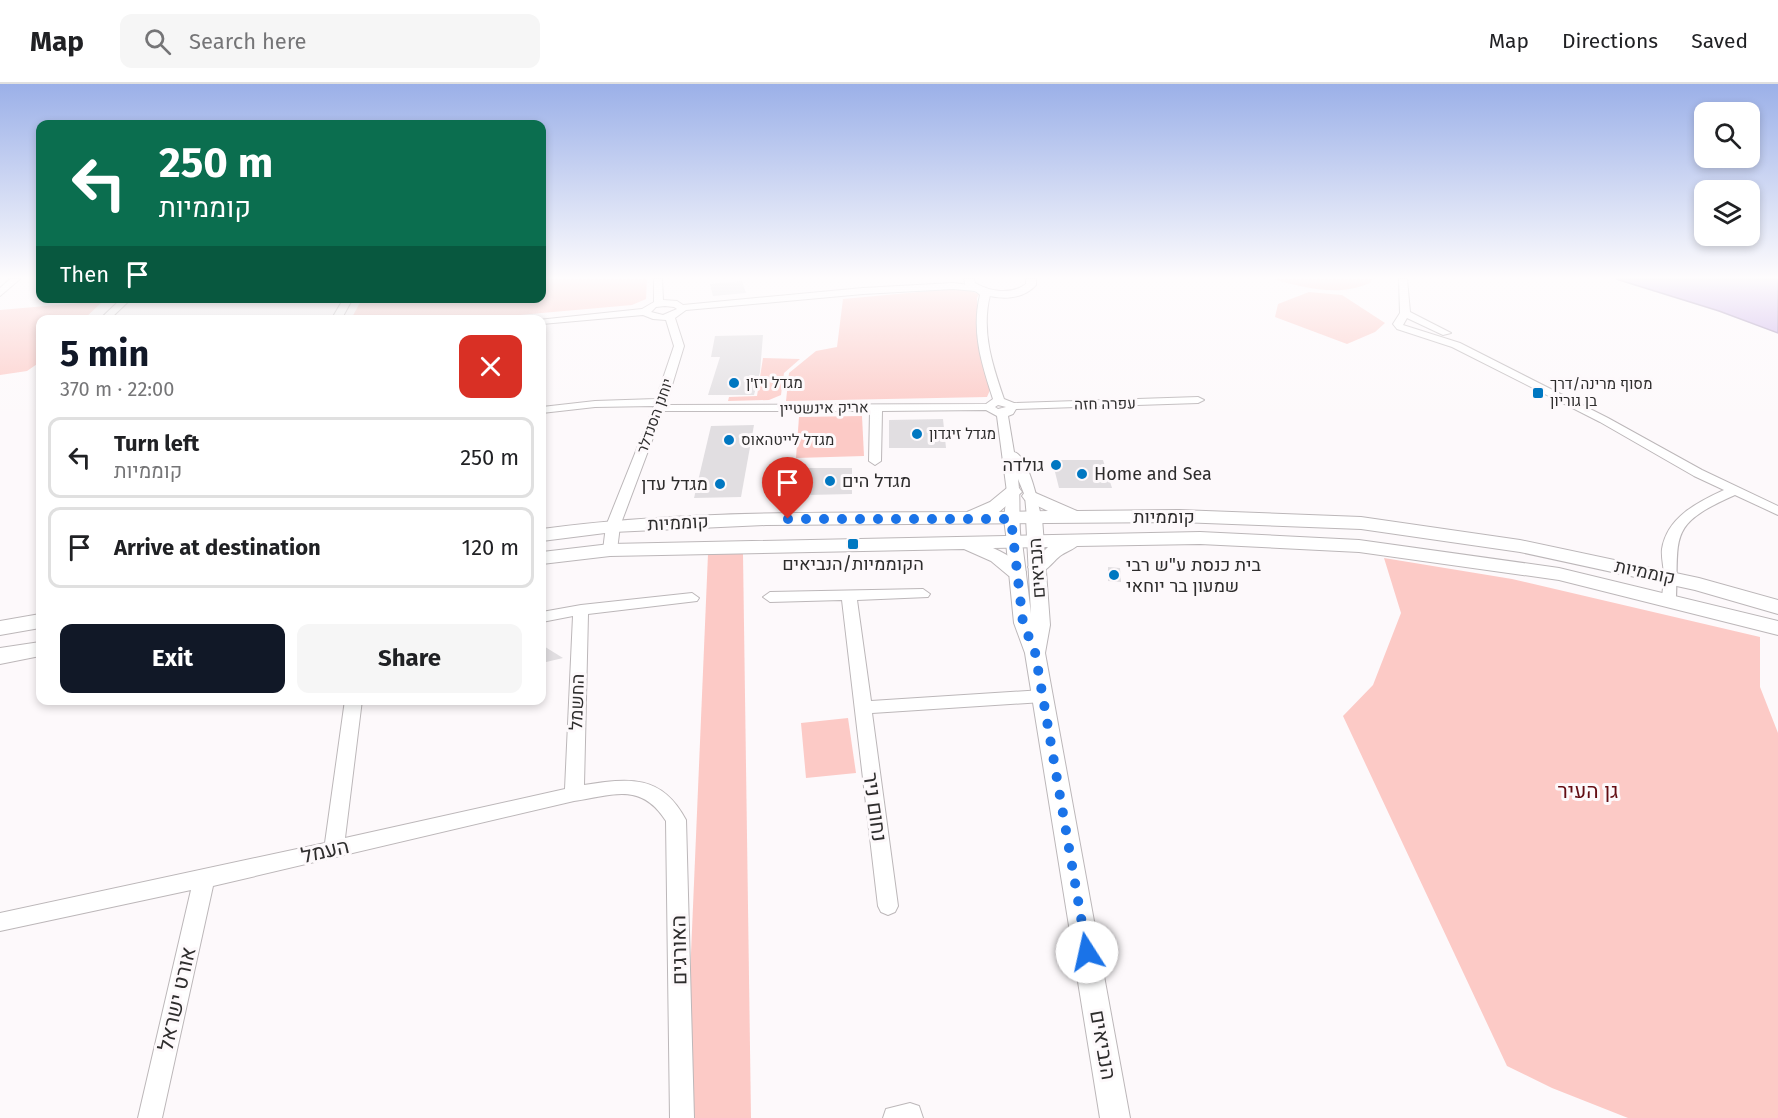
<!DOCTYPE html>
<meta charset="utf-8">
<style>
:root{--surface:#fff;--page:#f6f6f6;--text:#202124;--muted:#757577;--line:#e0e0e0;--accent:#111827}
body{margin:0;font-family:"Fira Sans",Heebo,sans-serif;background:var(--page);color:var(--text);height:100vh;display:flex;flex-direction:column;font-size:22px;white-space:nowrap}
*{box-sizing:border-box;margin:0}
p{font-size:20px;color:var(--muted)}
.icon{flex:none;width:33px;height:33px;fill:none;stroke:currentColor;stroke-width:2;stroke-linecap:round;stroke-linejoin:round}
.map{position:relative;flex:1;overflow:hidden}
.details{position:absolute;left:36px;top:231px;width:510px;height:390px;display:flex;flex-direction:column;background:var(--surface);border-radius:12px;box-shadow:0 3px 9px #0003}
.details>*{flex:none}
.top-card{position:absolute;left:36px;top:36px;width:510px;height:183px;border-radius:12px;box-shadow:0 3px 9px #0003;background:#0b6e4f;color:#fff;overflow:hidden}
.fabs{position:absolute;left:1694px;top:18px;display:grid;gap:12px}
.fabs a{display:grid;place-items:center;width:66px;height:66px;border-radius:12px;background:var(--surface);box-shadow:0 3px 9px #0003;font-size:30px}
.pin{position:absolute;display:grid;place-items:center;width:51px;height:51px;color:#fff;margin:-62px -26px;border-radius:50% 50% 50% 0;rotate:-45deg;box-shadow:0 0 6px #0007}
.pin .icon{rotate:45deg}
.me{position:absolute;width:66px;margin:-33px;rotate:350deg;stroke-linejoin:round;filter:drop-shadow(0 0 4px #0008)}
.turn{display:flex;align-items:center;gap:21px;height:126px;padding:0 24px;font-size:27px}
.turn .icon{width:78px;height:78px;stroke-width:2.5}
.turn b{display:block;font-size:42px;line-height:51px}
.then{display:flex;align-items:center;height:57px;padding:0 24px;background:#0003;gap:12px;font-size:22px}
.round{display:grid;place-items:center;flex:none;width:63px;height:63px;border-radius:12px;background:var(--page)}
.headline{display:flex;align-items:center;justify-content:space-between;height:102px;padding:0 24px}
h1{font-size:36px;font-weight:700;line-height:45px;color:var(--accent)}
.action{display:flex;gap:12px;margin-top:auto;padding:12px 24px}
.action a{flex:1;height:69px;border-radius:12px;background:var(--accent);color:#fff;font-size:24px;font-weight:700;line-height:69px;text-align:center}
.action a+a{background:var(--page);color:var(--text)}
ul{padding:0;list-style:none}
li{display:flex;align-items:center;gap:18px;height:81px;margin:0 12px 9px;padding:0 12px;border:3px solid var(--line);border-radius:12px}
li div{flex:1}
li b{display:block;font-size:22px}
li em{font-style:normal}
header{display:flex;align-items:center;gap:36px;box-sizing:border-box;height:84px;padding:0 30px;background:var(--surface);border-bottom:2px solid var(--line)}
header strong{font-size:28px}
nav{display:flex;gap:33px;margin-inline-start:auto;font-size:21px}
.search{width:420px;height:54px;background:var(--page);display:flex;align-items:center;gap:15px;box-sizing:border-box;padding:0 21px;border-radius:12px;color:var(--muted);font-size:22px}
.map>svg:first-child{display:block}
.green{fill:#fccac6}
.water{fill:#c7abe7;stroke:#9985af;stroke-width:1.5}
.building{fill:#e1dee1}
.lines{fill:none;stroke-linecap:round;stroke-linejoin:round}
.minor-casing{stroke:#bcb7b9;stroke-width:2}
.tertiary-casing{stroke:#bcb7b9;stroke-width:2}
.secondary-casing{stroke:#bcb7b9;stroke-width:2}
.minor{fill:#fff;fill-rule:evenodd}
.tertiary{fill:#fff;fill-rule:evenodd}
.secondary{fill:#fff;fill-rule:evenodd}
.route{stroke:#1a73e8;stroke-width:10;stroke-dasharray:0 18}
.poi-dot{fill:#0077c1;stroke:#fdf9fb;stroke-width:2}
.labels{text-anchor:middle;stroke-width:6;stroke-linejoin:round;paint-order:stroke}
.far-poi-label{font-size:15px;fill:#2e2d2d;stroke:#fdf9fb;text-anchor:start}
.far-street-label{font-size:15px;fill:#2e2d2d;stroke:#fdf9fb}
.poi-label{font-size:18px;fill:#2e2d2d;stroke:#fdf9fb;text-anchor:start}
.street-label{font-size:18px;fill:#2e2d2d;stroke:#fdf9fb}
.near-park-label{font-size:21px;fill:#630d13;stroke:#fdf9fb}
.near-street-label{font-size:21px;fill:#2e2d2d;stroke:#fdf9fb}
</style>
<header>
<strong>Map</strong>
<div class="search"><svg class="icon" aria-label="search" viewBox="0 0 24 24"><circle cx="10" cy="10" r="6"/><path d="M15 15l6 6"/></svg>Search here</div>
<nav><a>Map</a><a>Directions</a><a>Saved</a></nav>
</header>
<div class="map">
<svg width="1778" height="1034" viewBox="0 0 1778 1034">
<rect width="100%" height="100%" fill="#fdf9fb"/>
<g class="green">
<polygon points="542,195 647,195 646,215 632,221 475,235 351,235 362,215 542,214"/>
<path d="M 1273,195 L 1372,195 L 1370,199 C 1339,213 1305,204 1273,195 Z"/>
<polygon points="962,204 979,210 977,214 977,250 990,306 987,313 786,317 789,289 816,267 837,263 843,215"/>
<polygon points="1309,208 1342,211 1385,239 1375,248 1347,260 1275,233 1278,220"/>
<polygon points="103,217 84,235 40,236 40,278 27,287 0,291 0,226"/>
<polygon points="763,274 800,275 784,289 781,311 769,316 728,317 729,313 757,312"/>
<polygon points="862,332 864,372 796,374 799,333"/>
<polygon points="708,470 743,470 751,1034 684,1034"/>
<polygon points="1384,474 1512,495 1760,553 1760,603 1778,649 1778,1034 1628,1034 1552,1004 1507,982 1343,632 1373,601 1401,529"/>
<polygon points="848,634 856,689 806,694 801,639"/>
</g>
<polygon class="water" points="1616,195 1778,195 1778,249 1719,227"/>
<g class="building">
<polygon points="742,197 746,209 713,212 710,200"/>
<polygon points="763,251 760,288 754,311 708,311 720,273 711,273 715,252"/>
<polygon points="943,335 946,364 889,364 889,336"/>
<polygon points="754,341 741,413 694,414 711,342"/>
<polygon points="1052,376 1103,376 1112,404 1059,404"/>
<polygon points="809,384 852,384 852,410 807,411"/>
<polygon points="1108,483 1120,484 1121,498 1108,497"/>
<polygon points="542,561 563,574 542,579"/>
</g>
<g class="lines">
<defs>
<g id="minor">
<polygon points="10,195 20,195 0,212 0,204"/>
<path d="M 654,195 L 662,195 L 663,216 L 677,217 L 683,221 L 863,204 L 953,199 L 978,202 L 990,211 C 981,247 992,280 1004,315 L 1014,319 L 1198,313 L 1204,316 L 1198,319 L 1016,325 L 1013,330 L 1008,332 L 1014,368 C 1028,371 1039,420 1041,434 L 1034,438 L 1027,434 L 1025,412 L 1018,395 C 1021,416 1018,437 1021,458 L 1014,462 L 1007,458 L 1004,435 L 1007,408 L 997,332 L 986,326 L 882,327 L 881,377 L 875,381 L 869,377 L 870,327 L 663,327 L 620,442 L 617,466 L 610,470 L 603,466 L 606,442 L 654,322 L 595,323 L 542,329 L 542,323 L 595,317 L 656,315 L 674,262 L 666,236 L 653,235 L 643,231 L 542,240 L 542,236 L 538,236 L 642,225 L 654,218 ZM 953,205 L 976,207 L 980,211 C 971,248 982,281 993,315 L 986,320 L 666,321 L 684,262 L 675,234 L 686,226 L 863,210 ZM 665,222 L 674,223 L 677,225 L 663,231 L 651,228 L 656,223 ZM 998,321 L 1006,323 L 998,325 L 995,323 Z"/>
<path d="M 1399,195 L 1407,195 L 1410,228 L 1451,249 L 1443,251 L 1407,234 L 1403,241 L 1460,259 L 1608,334 L 1702,386 L 1778,422 L 1778,431 L 1735,411 C 1667,441 1679,451 1676,516 L 1674,519 L 1664,519 L 1662,516 C 1662,508 1664,500 1664,493 C 1664,483 1661,474 1662,465 C 1667,433 1698,418 1724,406 L 1694,392 L 1600,338 L 1452,263 L 1397,245 L 1393,240 L 1400,229 Z"/>
<polygon points="122,214 132,214 109,236 99,236"/>
<polygon points="344,214 353,214 341,236 331,236"/>
<polygon points="923,505 930,510 928,513 857,516 871,617 1043,606 1049,608 1051,612 1049,616 1043,618 872,629 898,822 895,828 888,831 881,828 878,822 842,516 770,518 763,513 770,508"/>
<path d="M 692,509 L 699,514 L 697,517 L 588,530 L 584,701 C 629,694 662,690 686,736 L 694,1034 L 670,1034 L 666,737 C 641,698 614,711 574,717 L 213,802 L 162,1034 L 138,1034 L 191,806 L 0,847 L 0,829 L 325,759 L 345,616 L 362,616 L 345,754 L 565,705 L 573,532 L 542,538 L 542,528 L 581,521 Z"/>
<polygon points="910,1019 919,1022 923,1034 883,1034 886,1025"/>
</g>
<g id="tertiary">
<path d="M 964,195 L 974,195 L 975,199 C 991,208 1011,211 1026,200 L 1026,195 L 1036,195 L 1036,201 C 1019,220 987,215 966,203 Z"/>
<polygon points="1034,429 1042,434 1050,541 1045,569 1130,1034 1100,1034 1025,569 1014,539 1006,458 1014,453 1022,458 1031,530 1026,434"/>
</g>
<g id="secondary">
<path d="M 1013,403 L 1019,404 L 1022,408 L 999,428 L 1048,427 L 1025,416 L 1022,412 L 1025,408 L 1031,407 L 1077,427 L 1179,426 L 1361,433 L 1520,456 L 1699,494 L 1778,516 L 1778,530 L 1695,506 L 1520,468 L 1361,445 L 1179,438 L 766,441 L 613,448 L 542,457 L 542,445 C 682,426 825,429 967,428 L 990,418 L 1007,404 Z"/>
<path d="M 1200,448 L 1359,456 L 1559,484 L 1778,537 L 1778,551 L 1559,496 L 1359,468 L 1200,460 L 1077,462 C 1072,466 1065,468 1060,472 C 1049,481 1046,491 1031,487 L 1028,483 L 1048,463 L 993,464 C 1005,469 1018,477 1026,488 L 1023,492 L 1009,492 L 991,477 L 964,465 L 610,472 L 542,480 L 542,468 L 610,460 Z"/>
<polygon points="40,530 40,544 0,551 0,537"/>
<polygon points="40,558 40,572 0,580 0,564"/>
</g>
</defs>
<use href="#minor" class="minor-casing"/>
<use href="#tertiary" class="tertiary-casing"/>
<use href="#secondary" class="secondary-casing"/>
<use href="#minor" class="minor"/>
<use href="#tertiary" class="tertiary"/>
<use href="#secondary" class="secondary"/>
</g>
<linearGradient id="sky" x2="0" y2="1"><stop stop-color="#9bb0e8"/><stop offset="0.57" stop-color="#fefcfd"/><stop offset="1" stop-color="#fefcfd" stop-opacity="0"/></linearGradient>
<rect width="1778" height="340" fill="url(#sky)"/>
<g class="lines">
<polyline class="route" points="788,435 1011,435 1023,539 1035,568 1087,868"/>
</g>
<g class="poi-dot">
<circle cx="734" cy="299" r="6"/>
<rect x="1532" y="303" width="12" height="12" rx="3"/>
<circle cx="917" cy="350" r="6"/>
<circle cx="729" cy="356" r="6"/>
<circle cx="1056" cy="381" r="6"/>
<circle cx="1082" cy="390" r="6"/>
<circle cx="830" cy="397" r="6"/>
<circle cx="720" cy="400" r="6"/>
<rect x="847" y="454" width="12" height="12" rx="3"/>
<circle cx="1114" cy="491" r="6"/>
</g>
<g class="labels">
<g class="far-poi-label">
<text x="746" y="304">מגדל ויז'ן</text>
<text x="1550" y="305">מסוף מרינה/דרך<tspan x="1550" dy="17">בן גוריון</tspan></text>
<text x="929" y="355">מגדל זיגדון</text>
<text x="741" y="361">מגדל לייטהאוס</text>
</g>
<g class="far-street-label">
<text transform="translate(1105 320) rotate(-1)" y="5">עפרה חזה</text>
<text transform="translate(824 324) rotate(-1)" y="5">אריק אינשטיין</text>
<text transform="translate(655 332) rotate(-70)" y="5">יוחנן הסנדלר</text>
</g>
<g class="poi-label">
<text x="1044" y="387" text-anchor="end">גולדה</text>
<text x="1094" y="396">Home and Sea</text>
<text x="842" y="403">מגדל הים</text>
<text x="708" y="406" text-anchor="end">מגדל עדן</text>
<text x="853" y="486" text-anchor="middle">הקוממיות/הנביאים</text>
<text x="1126" y="487">בית כנסת ע"ש רבי<tspan x="1126" dy="21">שמעון בר יוחאי</tspan></text>
</g>
<g class="street-label">
<text x="1164" y="439">קוממיות</text>
<text transform="translate(678 439) rotate(-3)" y="6">קוממיות</text>
<text transform="translate(1037 484) rotate(-94)" y="6">הנביאים</text>
<text transform="translate(1645 488) rotate(12)" y="6">קוממיות</text>
<text transform="translate(577 618) rotate(-88)" y="6">החשמל</text>
</g>
<g class="near-park-label">
<text x="1588" y="714">גן העיר</text>
</g>
<g class="near-street-label">
<text transform="translate(875 723) rotate(82)" y="7">נחום ניר</text>
<text transform="translate(325 767) rotate(-13)" y="7">העמל</text>
<text transform="translate(679 866) rotate(-91)" y="7">האורגים</text>
<text transform="translate(177 915) rotate(-77)" y="7">אורט ישראל</text>
<text transform="translate(1103 961) rotate(80)" y="7">הנביאים</text>
</g>
</g>
</svg>
<div class="fabs">
<a><svg class="icon" aria-label="search" viewBox="0 0 24 24"><circle cx="10" cy="10" r="6"/><path d="M15 15l6 6"/></svg></a>
<a><svg class="icon" aria-label="layers" viewBox="0 0 24 24"><path d="M12 4l9 5-9 5-9-5zM3 14l9 5 9-5"/></svg></a>
</div>
<div class="pin" style="left:788px;top:435px;background:#d93025"><svg class="icon" aria-label="arrive" viewBox="0 0 24 24"><path d="M6 21V4h12l-3 4 3 4H6"/></svg></div>
<svg class="me" style="left:1087px;top:868px" viewBox="-20 -20 40 40"><circle r="19" fill="#fff"/><path d="M0-13L10 11 0 6-10 11z" fill="#1a73e8"/></svg>
<div class="top-card">
<div class="turn"><svg class="icon" aria-label="left" viewBox="0 0 24 24"><path d="M17 20v-9H6M10 6l-5 5 5 5"/></svg><div><b>250 m</b>קוממיות</div></div>
<div class="then">Then<svg class="icon" aria-label="arrive" viewBox="0 0 24 24"><path d="M6 21V4h12l-3 4 3 4H6"/></svg></div>
</div>
<section class="details">
<div class="headline"><div><h1>5 min</h1><p>370 m · 22:00</p></div><a class="round" style="background:#d93025;color:#fff"><svg class="icon" aria-label="close" viewBox="0 0 24 24"><path d="M6 6l12 12M18 6L6 18"/></svg></a></div>
<ul>
<li><svg class="icon" aria-label="left" viewBox="0 0 24 24"><path d="M17 20v-9H6M10 6l-5 5 5 5"/></svg><div><b>Turn left</b><p>קוממיות</p></div><em>250 m</em></li>
<li><svg class="icon" aria-label="arrive" viewBox="0 0 24 24"><path d="M6 21V4h12l-3 4 3 4H6"/></svg><div><b>Arrive at destination</b></div><em>120 m</em></li>
</ul>
<div class="action"><a>Exit</a><a>Share</a></div>
</section>
</div>
